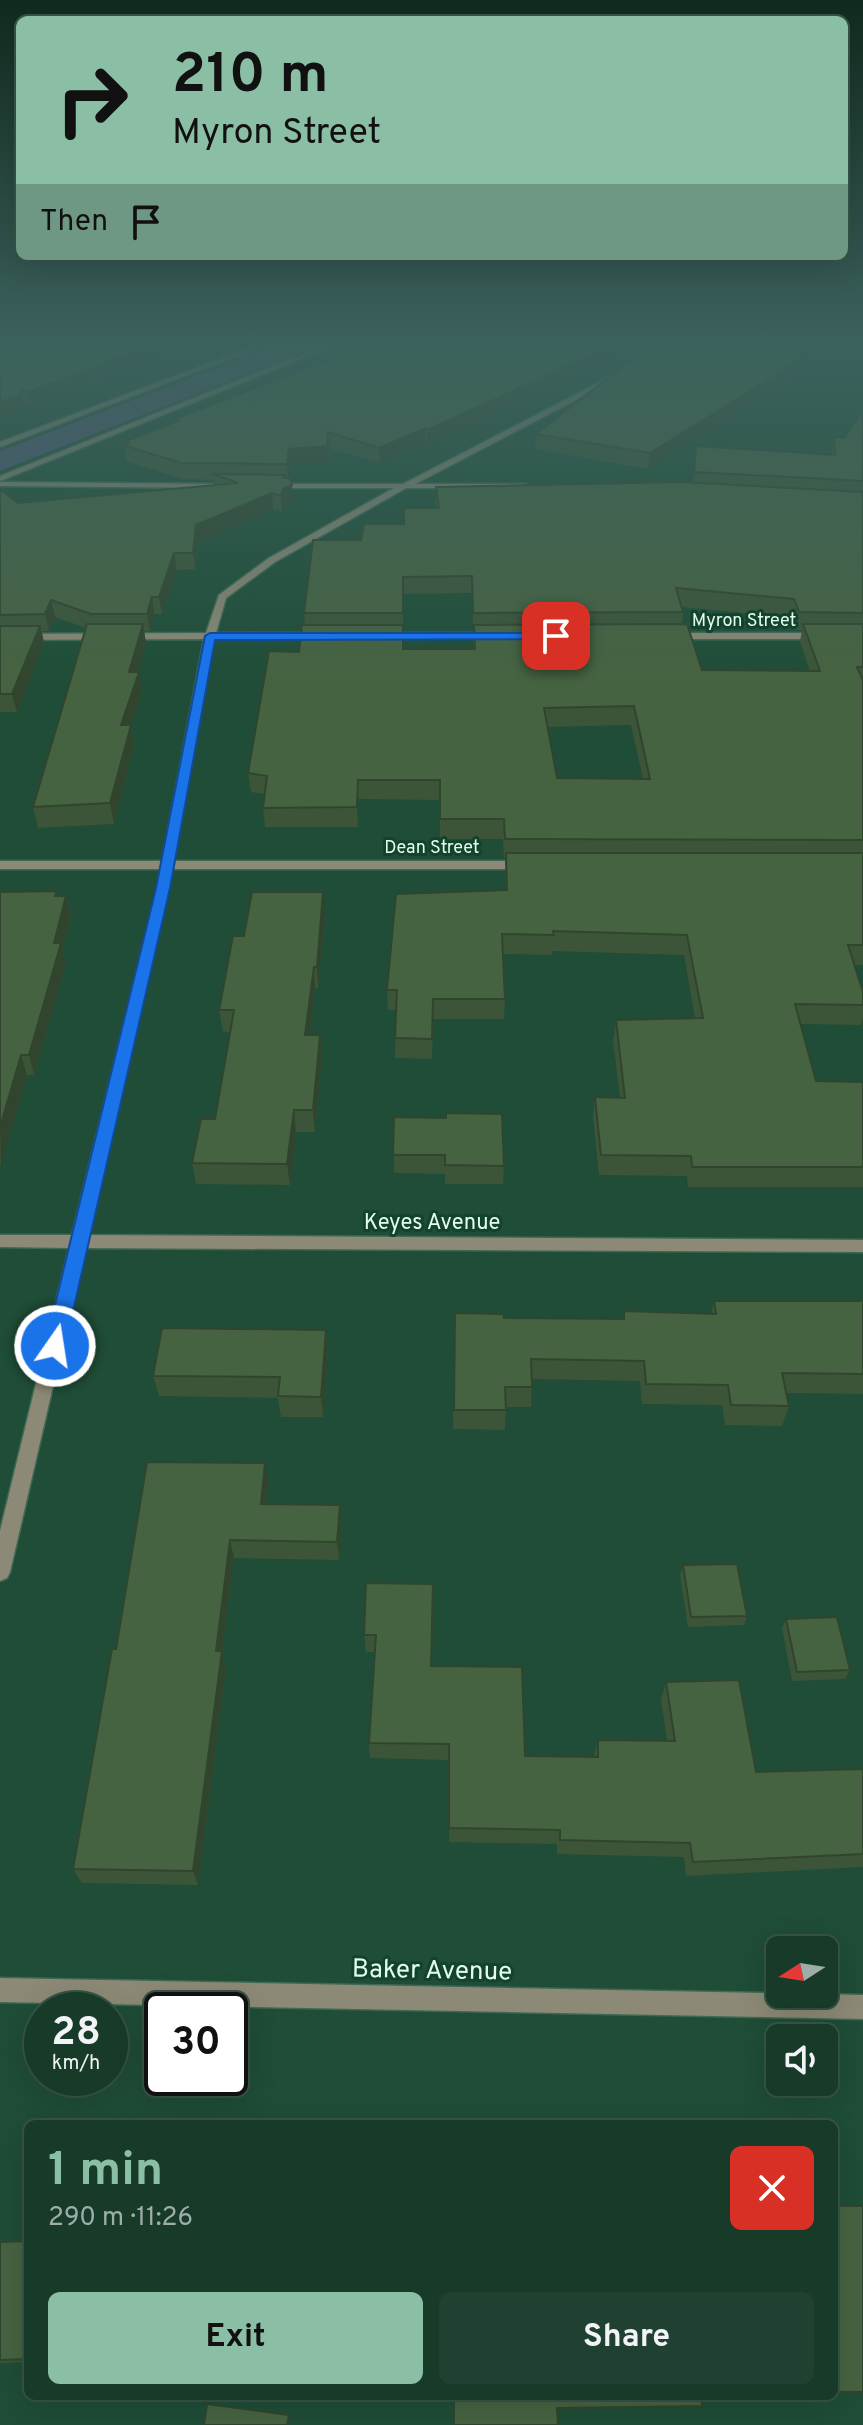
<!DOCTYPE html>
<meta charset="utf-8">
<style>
:root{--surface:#173a29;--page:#204131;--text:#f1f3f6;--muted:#9eada8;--line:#365446;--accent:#8abfa5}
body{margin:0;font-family:Overpass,sans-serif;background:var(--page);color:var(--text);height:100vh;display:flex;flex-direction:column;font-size:30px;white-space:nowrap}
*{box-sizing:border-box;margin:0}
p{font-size:26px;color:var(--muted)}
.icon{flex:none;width:44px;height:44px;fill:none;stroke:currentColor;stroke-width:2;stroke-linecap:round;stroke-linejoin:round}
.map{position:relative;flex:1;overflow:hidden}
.details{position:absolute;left:24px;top:2120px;width:814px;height:280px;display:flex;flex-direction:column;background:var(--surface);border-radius:12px;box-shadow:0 8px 32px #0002,0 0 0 2px var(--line)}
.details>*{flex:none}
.top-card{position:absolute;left:16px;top:16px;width:832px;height:244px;border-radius:12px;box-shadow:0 8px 32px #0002,0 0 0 2px var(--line);background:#8abfa5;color:#111;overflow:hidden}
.needle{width:52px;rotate:258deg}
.controls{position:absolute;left:766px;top:1936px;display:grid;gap:16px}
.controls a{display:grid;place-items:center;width:72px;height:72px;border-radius:12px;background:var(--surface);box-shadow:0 8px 32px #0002,0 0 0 2px var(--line);font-size:40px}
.speed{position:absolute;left:24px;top:1992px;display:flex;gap:16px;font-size:40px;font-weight:700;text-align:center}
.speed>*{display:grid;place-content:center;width:104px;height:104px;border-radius:50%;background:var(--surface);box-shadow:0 8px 32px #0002,0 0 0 2px var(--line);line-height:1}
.speed small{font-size:20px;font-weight:400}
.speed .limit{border:4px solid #111;border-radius:12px;background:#fff;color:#111}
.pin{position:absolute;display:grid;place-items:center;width:68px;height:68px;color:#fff;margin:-34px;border-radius:16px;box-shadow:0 4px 12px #0006}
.me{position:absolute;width:88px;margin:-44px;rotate:13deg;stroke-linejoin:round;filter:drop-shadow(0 0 6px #0008)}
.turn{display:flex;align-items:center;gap:28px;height:168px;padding:0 24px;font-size:36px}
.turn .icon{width:104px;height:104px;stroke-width:2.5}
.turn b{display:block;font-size:56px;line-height:68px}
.then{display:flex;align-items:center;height:76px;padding:0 24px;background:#0003;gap:16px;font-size:30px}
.round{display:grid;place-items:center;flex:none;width:84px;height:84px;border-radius:12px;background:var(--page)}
.headline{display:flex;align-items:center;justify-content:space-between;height:136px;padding:0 24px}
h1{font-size:48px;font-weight:700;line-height:60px;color:var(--accent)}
.button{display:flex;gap:16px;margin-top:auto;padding:16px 24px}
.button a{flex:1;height:92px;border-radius:12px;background:var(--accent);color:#111;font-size:32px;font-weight:700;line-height:92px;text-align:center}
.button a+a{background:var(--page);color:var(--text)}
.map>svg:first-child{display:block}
.green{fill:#51547a}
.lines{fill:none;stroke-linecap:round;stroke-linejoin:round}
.minor-casing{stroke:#3f6954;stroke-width:3}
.tertiary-casing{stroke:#3f6954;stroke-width:3}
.minor{fill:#8c8976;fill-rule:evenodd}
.tertiary{fill:#8c8976;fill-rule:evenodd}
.wall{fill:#3c5538;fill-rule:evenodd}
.shaded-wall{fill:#31452e}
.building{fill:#466341;stroke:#31452e;stroke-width:2;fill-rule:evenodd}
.route{fill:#1a73e8;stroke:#114b97;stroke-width:2}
.labels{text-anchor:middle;stroke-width:6;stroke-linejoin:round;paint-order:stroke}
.far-street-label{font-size:18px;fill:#e4fcee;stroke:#13422d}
.street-label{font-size:22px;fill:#e4fcee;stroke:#13422d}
.near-street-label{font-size:26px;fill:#e4fcee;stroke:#13422d}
</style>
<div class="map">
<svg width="863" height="2425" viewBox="0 0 863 2425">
<rect width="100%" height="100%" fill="#1f4d37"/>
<polygon class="green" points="279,344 323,344 0,471 0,451"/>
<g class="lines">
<defs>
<g id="minor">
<polygon points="611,376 618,378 415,484 526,484 529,488 406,488 275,562 226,598 216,633 321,633 326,636 321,639 214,639 174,861 525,861 531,865 525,869 173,869 88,1235 863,1240 863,1252 85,1248 10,1572 7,1578 0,1581 0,1531 69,1248 0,1247 0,1235 72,1235 157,888 204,639 0,640 0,634 206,633 219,595 269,558 394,488 273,488 270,484 403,484"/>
<polygon points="0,482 226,484 230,486 226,488 0,486"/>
<polygon points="493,633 496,634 496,638 381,639 376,636 381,633"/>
<polygon points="863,633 863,639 673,639 668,636 673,633"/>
<polygon points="0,1978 863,1995 863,2019 0,2002"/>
</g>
<g id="tertiary">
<polygon points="259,344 269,344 0,447 0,442"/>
<polygon points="328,344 338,344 0,481 0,476"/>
<polygon points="0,861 168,861 174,865 168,869 0,869"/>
</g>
</defs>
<use href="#minor" class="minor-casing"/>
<use href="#tertiary" class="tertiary-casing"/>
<use href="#minor" class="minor"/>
<use href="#tertiary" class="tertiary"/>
</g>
<g class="wall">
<polygon points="0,344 194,344 32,406 24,404 21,411"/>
<polygon points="369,344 646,344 427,446 426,443 380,463 329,448 328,462 291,465 288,478 293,501 284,505 282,512 273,509 198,542 195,569 177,570 162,614 154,614 150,631 144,631 146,643 138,672 142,692 131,726 134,745 114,824 38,828 33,807 86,628 55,617 49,631 42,631 44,643 17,712 0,712 0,489 18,503 214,485 214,480 183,479 126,461 124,442 173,423 172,420"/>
<polygon points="792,379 648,469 535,449 536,434"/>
<path d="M 863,410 L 863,965 L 854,965 L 863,992 L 863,1018 L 861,1025 L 801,1024 L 816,1081 L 863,1082 L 863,1187 L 688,1187 L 687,1176 L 599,1175 L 593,1117 L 595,1097 L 620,1097 L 613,1040 L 616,1020 L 695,1018 L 684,955 L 552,951 L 552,955 L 503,954 L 505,999 L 504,1019 L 433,1019 L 432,1059 L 395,1058 L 396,1010 L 388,1010 L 387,990 L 506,890 L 505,858 L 504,858 L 503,839 L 440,839 L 440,800 L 358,799 L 358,827 L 265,827 L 263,808 L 265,794 L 251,792 L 248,773 L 299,652 L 305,625 L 304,613 L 361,540 L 404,524 L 436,508 L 436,487 L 693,483 L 696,446 L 831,455 L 834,437 L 844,438 ZM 472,593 L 474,649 L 403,649 L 403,594 ZM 682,607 L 790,617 L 795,630 L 802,630 L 800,642 L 810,671 L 702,670 L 682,624 L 683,612 ZM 631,725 L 643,779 L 557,778 L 548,727 Z"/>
<polygon points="0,892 66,896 71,916 62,949 66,963 34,1075 27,1075 0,1167"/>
<polygon points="325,914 318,988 315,988 309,1035 320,1035 322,1057 315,1132 296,1132 290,1185 196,1184 192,1163 215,1119 230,1032 223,1032 219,1010 244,936"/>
<polygon points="394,1117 504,1166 503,1184 445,1184 445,1174 394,1173"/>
<polygon points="714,1301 863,1301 863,1394 786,1393 789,1406 782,1426 725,1425 722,1405 642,1404 640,1381 532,1379 531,1407 506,1407 505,1430 453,1429 455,1313 504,1318 622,1319 624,1311 711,1314"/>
<polygon points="326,1330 328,1351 323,1417 281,1417 278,1398 159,1396 153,1376"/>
<polygon points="269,1483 266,1504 342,1524 339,1560 234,1558 222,1654 226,1668 198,1885 82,1883 73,1869 116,1649"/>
<polygon points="683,1565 747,1616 744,1625 688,1627 680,1575"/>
<polygon points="433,1584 432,1666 525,1756 594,1757 598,1740 667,1741 661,1699 666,1682 756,1772 863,1769 863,1867 686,1876 684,1857 557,1854 557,1844 449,1842 449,1760 370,1758 369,1743 374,1652 366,1652 364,1635"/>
<polygon points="786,1619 850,1670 845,1679 792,1681 782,1628"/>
<polygon points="28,2241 28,2362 0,2363 0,2242"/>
</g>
<g class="shaded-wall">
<polygon points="156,344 194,344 32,406 29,392"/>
<polygon points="616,344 646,344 427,446 427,430"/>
<polygon points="810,344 818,344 792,379 648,469 650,453"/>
<polygon points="830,344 847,344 828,356"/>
<polygon points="21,389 24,404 21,411 0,419 0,402"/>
<polygon points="426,428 426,443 380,463 379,448"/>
<polygon points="328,432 329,448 328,462 291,465 288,480 287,464 289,449"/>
<polygon points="285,475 286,487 292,485 293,501 284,505 282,512 281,496"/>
<polygon points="272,493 273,509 198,542 195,569 193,553 196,525"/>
<polygon points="174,553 177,570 162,614 159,597"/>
<polygon points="152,597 154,614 150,631 147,614"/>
<polygon points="51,600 55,617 49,631 45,614"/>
<polygon points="143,624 146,643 137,677 139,672 142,692 131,726 134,745 114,824 110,803 121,725 129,672"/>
<polygon points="40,626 44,643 17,712 12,694"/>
<polygon points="358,780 358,827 357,807"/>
<polygon points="323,892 325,914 318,988 317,967"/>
<polygon points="66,896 71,916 62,949 66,963 34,1075 29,1055"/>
<polygon points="314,967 315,988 307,1057 305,1035"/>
<polygon points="320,1035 322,1057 315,1132 313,1110"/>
<polygon points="21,1055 27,1075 1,1167 0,1127"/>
<polygon points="294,1110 296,1132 290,1185 287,1164"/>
<polygon points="326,1330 328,1351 323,1417 321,1397"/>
<polygon points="265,1463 269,1483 264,1522 261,1504"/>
<polygon points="340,1505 342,1524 339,1560 337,1542"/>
<polygon points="230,1540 234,1558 222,1654 226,1668 198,1885 193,1871 216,1651"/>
</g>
<g class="building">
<polygon points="0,344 156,344 29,392 21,389 18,396 0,402"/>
<polygon points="369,344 616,344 427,430 426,428 379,448 328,432 327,446 289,449 287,464 181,463 123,445 128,443 124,442 177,421 172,420"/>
<polygon points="652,344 810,344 794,364 650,453 536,434"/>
<polygon points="863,410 863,481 694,472 696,446 835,455 834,437 844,438"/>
<polygon points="213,474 285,475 284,478 290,478 292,485 283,489 281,496 272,493 196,525 193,553 174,553 159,597 152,597 147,614 91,614 51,600 45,614 0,615 0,489 18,503 238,483"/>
<polygon points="682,482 863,492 863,613 799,612 794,599 676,588 683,612 473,613 472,576 403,577 403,613 304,613 313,540 361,540 364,524 404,524 404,508 439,508 436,487"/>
<polygon points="87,624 143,624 129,672 139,672 121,725 131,725 110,803 33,807"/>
<path d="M 687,624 L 702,670 L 820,671 L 803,624 L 863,624 L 863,667 L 857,667 L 863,680 L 863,840 L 505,839 L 504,819 L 440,819 L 440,780 L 358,780 L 357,807 L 263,808 L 267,776 L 248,773 L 269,651 L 299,652 L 302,625 L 403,625 L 403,649 L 475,649 L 474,625 ZM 634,706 L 650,779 L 557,778 L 544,708 Z"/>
<polygon points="0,626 40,626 12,694 0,694"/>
<polygon points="506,853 863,853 863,945 848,945 863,992 863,1005 795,1004 816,1081 863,1082 863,1167 692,1167 691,1156 601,1155 595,1097 625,1098 616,1020 703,1018 687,935 553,931 554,935 502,934 505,999 433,999 432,1039 395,1038 397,990 387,990 396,894 507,890"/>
<polygon points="57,891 55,896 66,896 54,943 61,943 29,1055 21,1055 0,1127 0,892"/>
<polygon points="252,892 323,892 317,967 314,967 305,1035 320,1035 313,1110 294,1110 287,1164 192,1163 201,1119 215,1119 234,1010 219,1010 233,936 244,936"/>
<polygon points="446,1113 502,1114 504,1166 445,1165 445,1155 393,1155 394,1117 446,1118"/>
<polygon points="714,1301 863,1301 863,1374 782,1373 789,1406 731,1405 728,1385 646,1384 644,1361 531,1359 532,1387 505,1387 506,1410 454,1410 455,1313 503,1314 504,1318 624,1319 624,1311 716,1314"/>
<polygon points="162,1328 326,1330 321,1397 278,1396 280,1377 153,1376"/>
<polygon points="147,1462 265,1463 261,1504 340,1505 337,1542 230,1540 216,1651 222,1651 193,1871 73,1869 112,1649 116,1649"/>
<polygon points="737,1564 747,1616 691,1617 683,1565"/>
<polygon points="366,1583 433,1584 431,1666 522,1667 525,1756 598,1757 598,1740 675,1741 666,1682 739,1680 756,1772 863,1769 863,1854 693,1862 690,1843 560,1840 560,1830 449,1828 449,1744 369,1743 376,1635 364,1635"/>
<polygon points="837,1617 850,1670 797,1672 786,1619"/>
<rect x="834" y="2206" width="29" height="186"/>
<polygon points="28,2241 28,2359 0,2360 0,2242"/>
<polygon points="454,2396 701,2396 702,2406 557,2408 558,2425 454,2425"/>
<polygon points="207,2404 289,2415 287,2425 204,2425"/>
</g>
<linearGradient id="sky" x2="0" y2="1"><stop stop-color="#112a1e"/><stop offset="0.5" stop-color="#3c625e"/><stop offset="1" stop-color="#3c625e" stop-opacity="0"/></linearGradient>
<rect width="863" height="684" fill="url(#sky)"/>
<polygon class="route" points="210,633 556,633 561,636 556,639 215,640 170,888 65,1346 62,1351 48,1351 45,1346 156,888 205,636"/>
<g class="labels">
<g class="far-street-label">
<text x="744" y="626">Myron Street</text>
<text x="432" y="853">Dean Street</text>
</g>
<g class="street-label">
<text x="432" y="1229">Keyes Avenue</text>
</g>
<g class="near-street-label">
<text transform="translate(432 1969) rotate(1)" y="9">Baker Avenue</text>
</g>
</g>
</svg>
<div class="controls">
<a><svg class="needle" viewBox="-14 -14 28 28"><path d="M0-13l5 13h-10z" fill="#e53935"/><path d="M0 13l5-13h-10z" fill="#9eada8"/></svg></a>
<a><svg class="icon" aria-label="sound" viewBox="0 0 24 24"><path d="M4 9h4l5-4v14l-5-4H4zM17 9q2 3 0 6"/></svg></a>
</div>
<div class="speed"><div>28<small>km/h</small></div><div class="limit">30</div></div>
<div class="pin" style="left:556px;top:636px;background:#d93025"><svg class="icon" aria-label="arrive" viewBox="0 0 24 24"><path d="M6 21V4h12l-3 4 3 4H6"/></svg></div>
<svg class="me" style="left:55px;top:1346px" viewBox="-20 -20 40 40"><circle r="17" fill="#1a73e8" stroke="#fff" stroke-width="3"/><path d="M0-11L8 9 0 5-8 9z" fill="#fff"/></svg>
<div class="top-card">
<div class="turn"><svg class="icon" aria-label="right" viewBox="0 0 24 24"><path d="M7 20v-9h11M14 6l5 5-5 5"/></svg><div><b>210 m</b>Myron Street</div></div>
<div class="then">Then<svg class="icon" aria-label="arrive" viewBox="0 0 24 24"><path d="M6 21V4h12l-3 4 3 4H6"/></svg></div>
</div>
<section class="details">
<div class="headline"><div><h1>1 min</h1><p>290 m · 11:26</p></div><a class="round" style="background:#d93025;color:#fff"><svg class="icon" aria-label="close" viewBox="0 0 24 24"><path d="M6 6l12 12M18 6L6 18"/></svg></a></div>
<div class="button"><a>Exit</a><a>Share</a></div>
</section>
</div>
